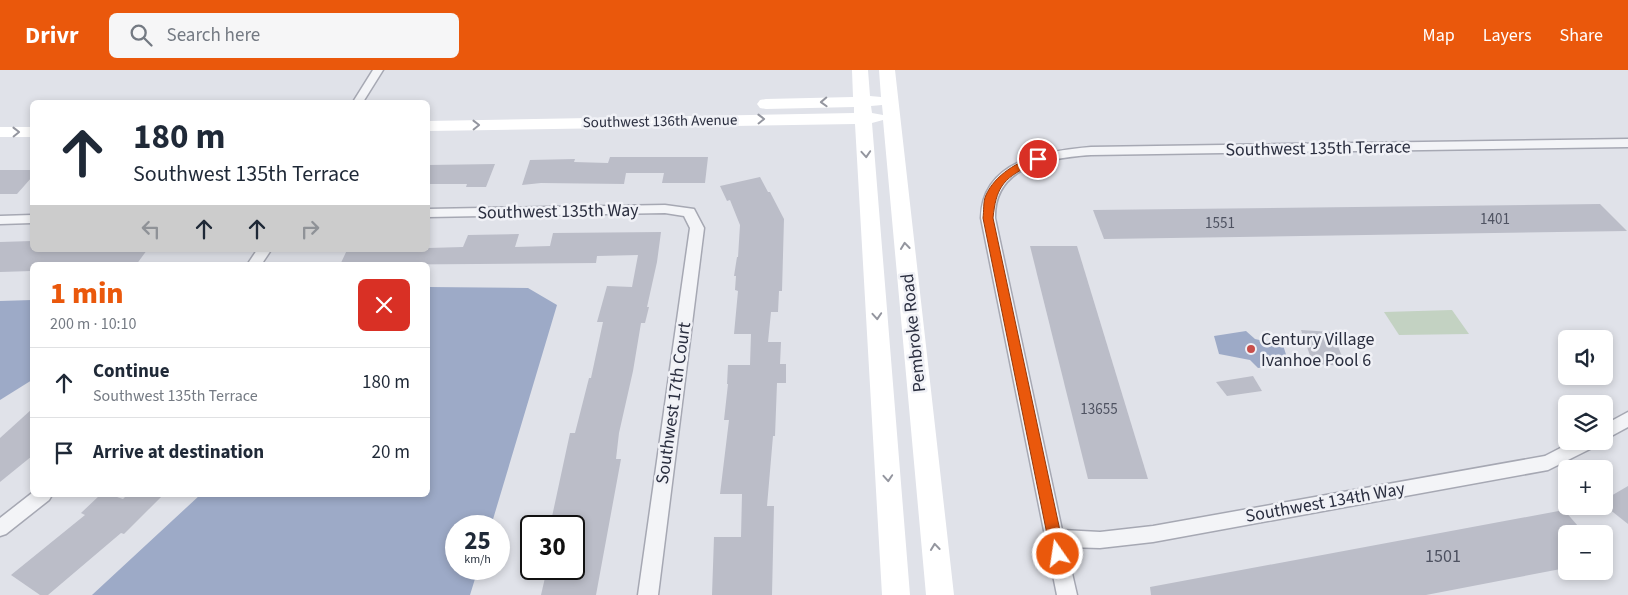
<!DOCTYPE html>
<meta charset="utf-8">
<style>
:root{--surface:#fff;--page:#f6f6f7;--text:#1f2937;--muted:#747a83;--line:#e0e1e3;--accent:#ea580c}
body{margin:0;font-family:"Source Sans 3",sans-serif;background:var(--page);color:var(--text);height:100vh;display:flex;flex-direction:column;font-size:19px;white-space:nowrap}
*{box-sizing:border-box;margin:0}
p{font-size:16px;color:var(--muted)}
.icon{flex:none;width:28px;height:28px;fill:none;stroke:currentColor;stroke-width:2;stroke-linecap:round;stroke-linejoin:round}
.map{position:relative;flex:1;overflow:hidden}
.side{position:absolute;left:30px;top:192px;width:400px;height:235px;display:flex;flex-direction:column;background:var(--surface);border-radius:8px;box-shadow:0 2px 8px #0003}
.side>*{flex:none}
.banner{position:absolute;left:30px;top:30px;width:400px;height:152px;border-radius:8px;box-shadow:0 2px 8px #0003;background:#fff;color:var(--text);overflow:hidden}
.controls{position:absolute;left:1558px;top:260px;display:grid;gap:10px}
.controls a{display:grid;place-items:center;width:55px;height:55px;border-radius:8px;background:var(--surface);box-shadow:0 2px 8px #0003;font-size:25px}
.speed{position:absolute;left:445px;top:445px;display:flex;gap:10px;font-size:25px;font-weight:700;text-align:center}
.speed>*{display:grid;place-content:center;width:65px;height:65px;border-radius:50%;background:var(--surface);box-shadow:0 2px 8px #0003;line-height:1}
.speed small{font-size:12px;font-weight:400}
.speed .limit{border:2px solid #111;border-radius:8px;background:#fff;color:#111}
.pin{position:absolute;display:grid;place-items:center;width:42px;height:42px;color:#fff;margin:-21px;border:2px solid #fff;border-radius:50%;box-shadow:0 1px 5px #0007}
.me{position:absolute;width:55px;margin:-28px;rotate:347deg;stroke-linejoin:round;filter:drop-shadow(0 0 4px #0008)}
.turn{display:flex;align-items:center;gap:18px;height:105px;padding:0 20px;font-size:22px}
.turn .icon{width:65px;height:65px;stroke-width:2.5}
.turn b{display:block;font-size:35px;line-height:42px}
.lanes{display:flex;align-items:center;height:48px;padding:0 20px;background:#0003;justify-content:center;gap:25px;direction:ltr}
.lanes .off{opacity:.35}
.round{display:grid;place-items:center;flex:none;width:52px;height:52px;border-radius:8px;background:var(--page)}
.summary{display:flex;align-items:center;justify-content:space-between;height:85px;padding:0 20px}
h1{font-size:30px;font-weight:800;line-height:38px;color:var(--accent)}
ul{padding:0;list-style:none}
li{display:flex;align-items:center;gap:15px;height:70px;padding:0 20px;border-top:1px solid var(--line)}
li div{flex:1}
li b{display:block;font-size:19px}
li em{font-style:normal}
header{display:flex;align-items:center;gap:30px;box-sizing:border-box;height:70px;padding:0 25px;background:var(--accent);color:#fff}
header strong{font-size:24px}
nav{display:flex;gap:28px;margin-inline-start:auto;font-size:18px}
.search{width:350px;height:45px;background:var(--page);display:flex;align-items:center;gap:12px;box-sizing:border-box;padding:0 18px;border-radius:8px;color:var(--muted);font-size:19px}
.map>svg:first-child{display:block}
.green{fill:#c3d2c2}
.water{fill:#9daac7}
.building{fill:#bbbdc8}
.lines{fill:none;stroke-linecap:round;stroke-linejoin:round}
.street-casing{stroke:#a6a8b3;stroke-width:3}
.street{fill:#f3f4f7;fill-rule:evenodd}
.secondary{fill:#fff;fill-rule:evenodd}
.oneway{stroke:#94969f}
.route{fill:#ea580c;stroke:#983908}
.poi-dot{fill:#c84e4b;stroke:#f0f1f6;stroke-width:2}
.labels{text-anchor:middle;stroke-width:5;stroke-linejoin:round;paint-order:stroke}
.far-street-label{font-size:15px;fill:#2a2e3f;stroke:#f0f1f6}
.number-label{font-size:15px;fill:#4e5261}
.street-label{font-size:18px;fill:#2a2e3f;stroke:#f0f1f6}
.poi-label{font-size:18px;fill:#2a2e3f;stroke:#f0f1f6;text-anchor:start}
.near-number-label{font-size:18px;fill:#4e5261}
</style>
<header>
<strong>Drivr</strong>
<div class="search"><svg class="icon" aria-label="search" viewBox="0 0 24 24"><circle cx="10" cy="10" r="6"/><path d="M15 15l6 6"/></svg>Search here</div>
<nav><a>Map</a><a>Layers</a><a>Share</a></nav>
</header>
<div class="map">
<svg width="1628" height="525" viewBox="0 0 1628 525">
<rect width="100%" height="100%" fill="#e0e2e9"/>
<polygon class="green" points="1452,240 1469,264 1399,265 1384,242"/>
<g class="water">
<polygon points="428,217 528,218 557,235 491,456 456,456 456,499 478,499 470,525 92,525 200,425 428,425"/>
<polygon points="32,230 32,310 0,330 0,231"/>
<polygon points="1246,261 1255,269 1283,275 1289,294 1258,298 1250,290 1219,284 1214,266"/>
</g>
<g class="building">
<polygon points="610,87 708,87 705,113 662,113 664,103 626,103 624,114 541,113 522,115 530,90 575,89 574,92 608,93"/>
<polygon points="495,94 486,117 466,117 467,114 428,114 428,95"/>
<polygon points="0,100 32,100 32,107 17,124 0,124"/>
<polygon points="760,107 768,122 770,122 784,149 782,221 779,221 778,242 771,242 768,272 781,272 780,294 786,294 786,313 777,313 775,366 773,366 767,436 774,436 772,525 712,525 714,467 741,467 742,424 720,424 729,350 724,350 728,314 727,314 728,295 750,295 751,264 734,264 738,221 735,220 736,206 734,206 737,187 738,187 740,155 730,130 727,131 720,116"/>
<polygon points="1600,134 1627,161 1104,169 1093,140"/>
<polygon points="661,162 657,192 647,237 649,237 645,253 641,253 633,301 619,363 616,389 621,389 596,525 541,525 547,499 574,499 574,456 550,456 570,363 575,363 589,308 591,308 603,252 597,252 607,216 632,217 638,185 597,186 596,193 340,195 347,180 428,180 428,178 463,177 468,165 519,164 515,177 550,176 553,163"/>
<polygon points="32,171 32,180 147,180 136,195 32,195 32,201 0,202 0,172"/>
<polygon points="1030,176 1077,176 1148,409 1088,409"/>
<polygon points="1301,260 1332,262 1346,296 1313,294"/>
<polygon points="1253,306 1262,321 1227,326 1216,312"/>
<polygon points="32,339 32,386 0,412 0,368"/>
<polygon points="1628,416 1628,454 1604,435 1604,430"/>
<polygon points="100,425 111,425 123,429 127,425 163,425 124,464 121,463 48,525 40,525 11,505 85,445 81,443"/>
<polygon points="1564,440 1585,464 1566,464 1566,498 1426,525 1151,525 1150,517"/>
</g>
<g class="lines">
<defs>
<g id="street">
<polygon points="373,0 383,0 363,32 353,32"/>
<path d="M 1628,69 L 1628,77 L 1091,85 C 1049,88 994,95 995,148 L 1062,460 L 1100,462 L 1153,456 L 1545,386 L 1574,371 L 1598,371 L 1596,376 L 1548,400 L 1153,472 L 1100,478 L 1066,477 L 1077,525 L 1057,525 L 981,148 C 982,90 1045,81 1091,77 Z"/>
<polygon points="665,135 694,139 704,158 658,525 638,525 690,158 684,146 665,143 428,147 428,139"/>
<polygon points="32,145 32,153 0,154 0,146"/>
<polygon points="257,180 271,180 261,195 247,195"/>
<polygon points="1628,342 1628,357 1604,370 1604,355"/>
<polygon points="32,423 32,425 52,425 49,430 6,464 0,466 0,448"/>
</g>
</defs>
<use href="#street" class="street-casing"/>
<use href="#street" class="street"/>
<g class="secondary">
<path d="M 852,0 L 868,0 L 870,26 L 881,27 L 879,0 L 895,0 L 954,525 L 926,525 L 883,50 L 872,53 L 910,525 L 882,525 L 855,54 L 428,61 L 428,51 L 854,43 L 854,37 L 766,39 L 760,38 L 757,34 L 760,30 L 766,29 L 853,27 ZM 882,35 L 883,45 L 872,43 L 871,36 Z"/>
<rect x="0" y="57" width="32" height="10"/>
</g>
</g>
<defs><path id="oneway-chevron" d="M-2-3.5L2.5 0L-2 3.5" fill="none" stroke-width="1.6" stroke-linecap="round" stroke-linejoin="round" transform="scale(1.25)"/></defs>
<g class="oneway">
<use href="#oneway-chevron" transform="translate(824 32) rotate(178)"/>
<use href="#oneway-chevron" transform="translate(761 49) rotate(-1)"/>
<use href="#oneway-chevron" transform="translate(476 55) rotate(-1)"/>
<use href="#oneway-chevron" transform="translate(16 62) rotate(-1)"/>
<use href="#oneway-chevron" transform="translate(866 84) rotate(86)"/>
<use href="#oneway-chevron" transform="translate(905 176) rotate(-96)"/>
<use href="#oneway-chevron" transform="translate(877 246) rotate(86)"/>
<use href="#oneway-chevron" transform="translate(888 408) rotate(86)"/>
<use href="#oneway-chevron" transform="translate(935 477) rotate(-96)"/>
</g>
<path class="route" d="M 1038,86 L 1043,89 C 1039,92 1034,93 1029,96 C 1002,109 996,119 993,148 L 1065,484 L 1063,489 L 1058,491 L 1053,489 L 1051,484 L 983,148 C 984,141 983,131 986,125 C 995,105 1018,91 1038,86 Z"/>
<circle class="poi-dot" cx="1251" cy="279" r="5"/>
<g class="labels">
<g class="far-street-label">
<text transform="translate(660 51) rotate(-1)" y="5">Southwest 136th Avenue</text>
</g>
<g class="number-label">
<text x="1495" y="154">1401</text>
<text x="1220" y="158">1551</text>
<text x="1099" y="344">13655</text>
</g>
<g class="street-label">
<text transform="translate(1318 78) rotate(-1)" y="6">Southwest 135th Terrace</text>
<text transform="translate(558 141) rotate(-1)" y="6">Southwest 135th Way</text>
<text transform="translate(913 263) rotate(-96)" y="6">Pembroke Road</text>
<text transform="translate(673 333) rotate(-82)" y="6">Southwest 17th Court</text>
<text transform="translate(1325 432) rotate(-10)" y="6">Southwest 134th Way</text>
</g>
<g class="poi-label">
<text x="1261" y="275">Century Village<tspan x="1261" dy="21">Ivanhoe Pool 6</tspan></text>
</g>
<g class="near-number-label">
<text x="1443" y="492">1501</text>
</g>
</g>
</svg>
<div class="controls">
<a><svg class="icon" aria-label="sound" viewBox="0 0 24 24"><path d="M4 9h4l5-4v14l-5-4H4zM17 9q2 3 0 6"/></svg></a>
<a><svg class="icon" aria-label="layers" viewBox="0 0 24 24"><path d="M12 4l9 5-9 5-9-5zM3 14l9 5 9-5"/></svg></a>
<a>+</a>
<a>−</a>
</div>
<div class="speed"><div>25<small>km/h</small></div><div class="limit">30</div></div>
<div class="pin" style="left:1038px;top:89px;background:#d93025"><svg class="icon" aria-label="arrive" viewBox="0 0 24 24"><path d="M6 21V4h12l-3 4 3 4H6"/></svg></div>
<svg class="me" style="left:1058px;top:484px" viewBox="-20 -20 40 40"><circle r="17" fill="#ea580c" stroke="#fff" stroke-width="3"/><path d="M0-11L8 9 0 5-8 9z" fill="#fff"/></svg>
<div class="banner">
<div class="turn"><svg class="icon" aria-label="ahead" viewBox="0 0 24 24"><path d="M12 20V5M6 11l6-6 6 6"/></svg><div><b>180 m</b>Southwest 135th Terrace</div></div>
<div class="lanes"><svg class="icon off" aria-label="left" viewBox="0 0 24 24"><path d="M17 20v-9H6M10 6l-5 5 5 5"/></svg><svg class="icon" aria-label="ahead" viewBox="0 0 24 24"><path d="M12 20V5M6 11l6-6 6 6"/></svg><svg class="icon" aria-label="ahead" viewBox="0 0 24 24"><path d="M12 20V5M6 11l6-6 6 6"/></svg><svg class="icon off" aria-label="right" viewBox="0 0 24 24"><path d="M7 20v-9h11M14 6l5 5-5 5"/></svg></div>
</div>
<section class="side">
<div class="summary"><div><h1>1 min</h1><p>200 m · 10:10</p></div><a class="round" style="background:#d93025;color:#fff"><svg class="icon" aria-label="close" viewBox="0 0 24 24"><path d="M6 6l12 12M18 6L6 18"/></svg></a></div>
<ul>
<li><svg class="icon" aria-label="ahead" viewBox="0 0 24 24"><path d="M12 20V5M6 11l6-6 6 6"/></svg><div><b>Continue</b><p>Southwest 135th Terrace</p></div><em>180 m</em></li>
<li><svg class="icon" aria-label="arrive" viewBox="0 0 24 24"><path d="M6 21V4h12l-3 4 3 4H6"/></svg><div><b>Arrive at destination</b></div><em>20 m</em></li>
</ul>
</section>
</div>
